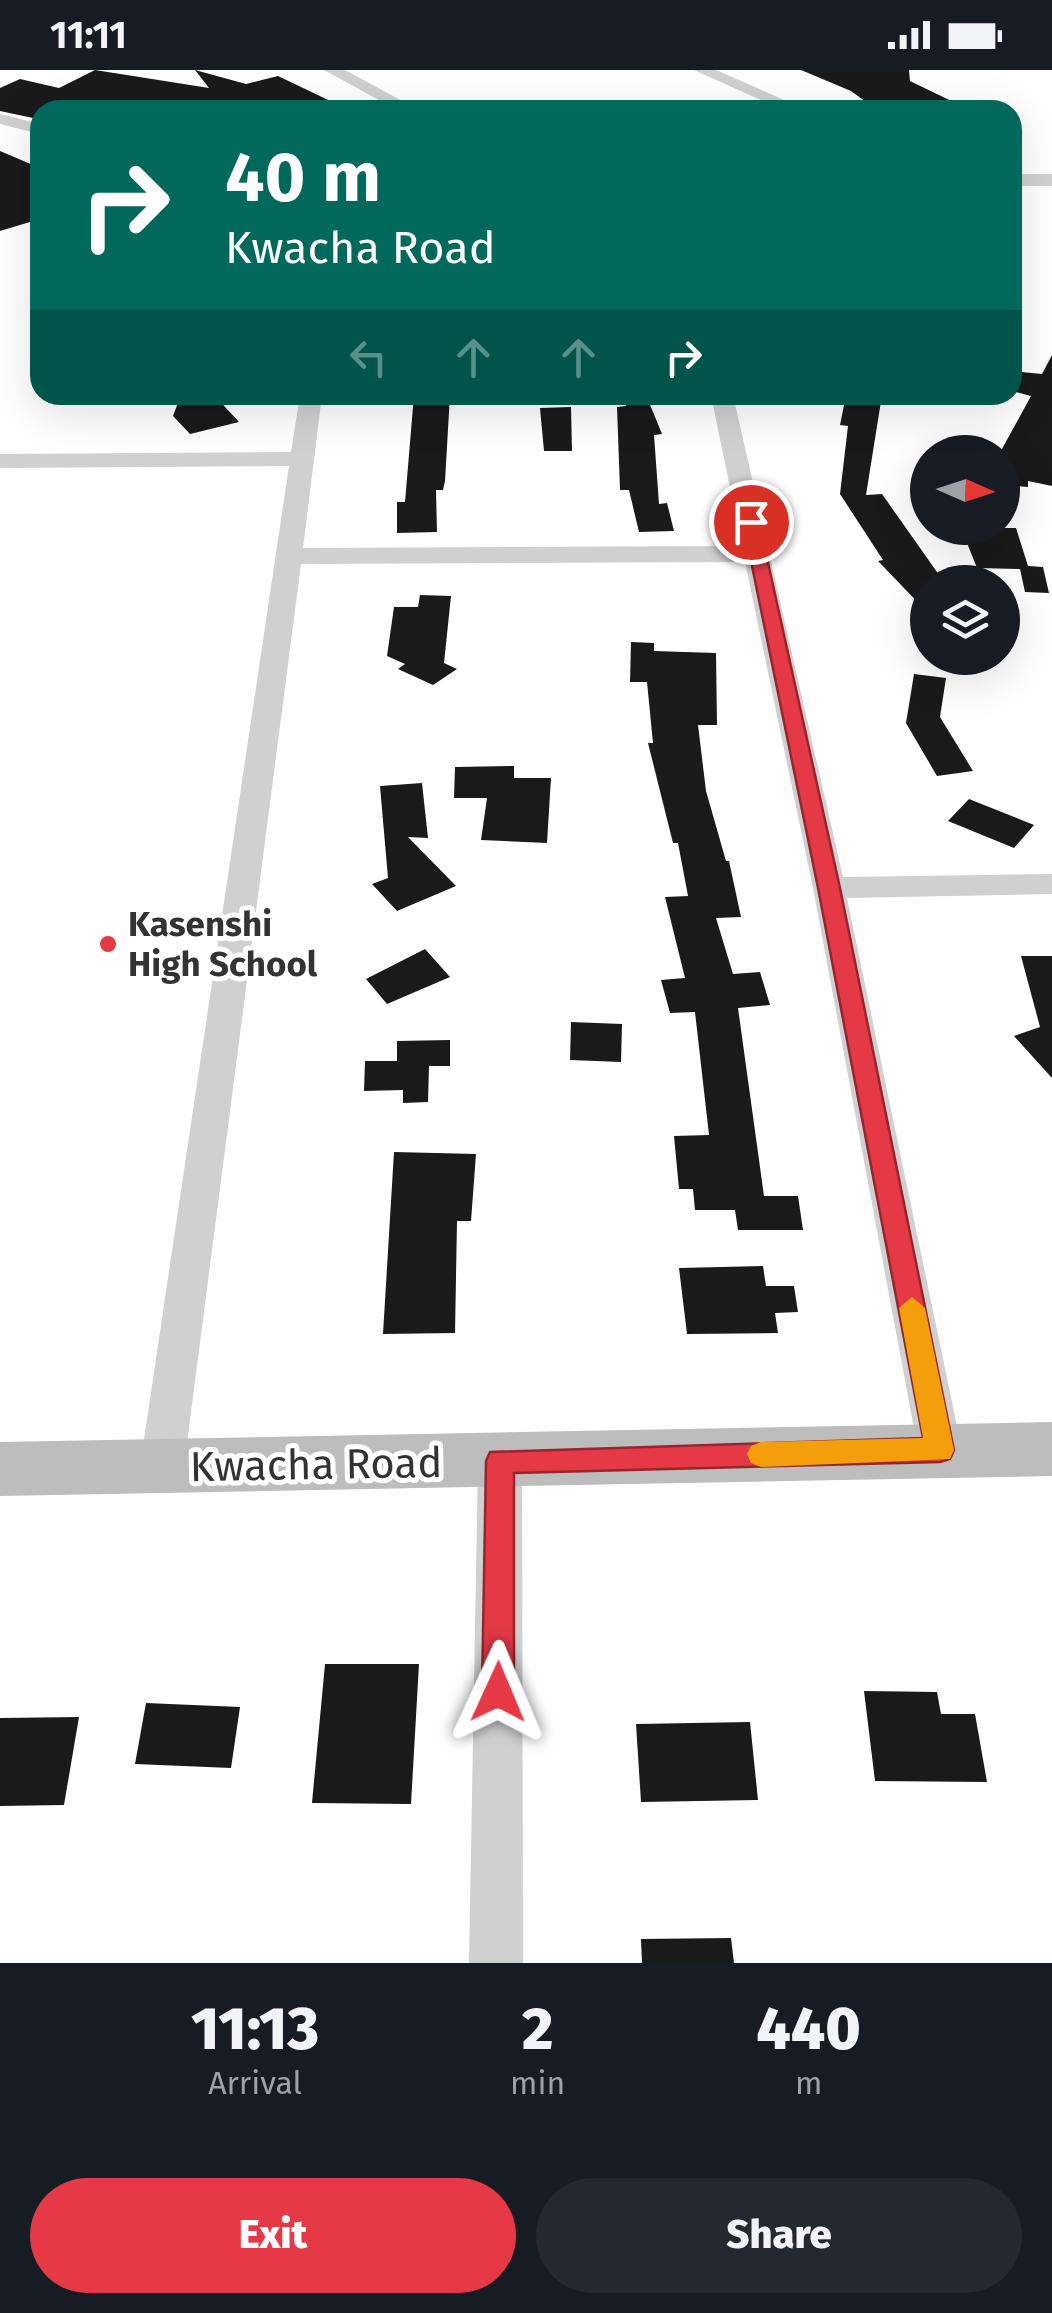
<!DOCTYPE html>
<style>
:root{--surface:#171b24;--page:#242831;--text:#f1f3f6;--muted:#9ea1a6;--accent:#e63946}
body{margin:0;font-family:"Fira Sans",sans-serif;background:var(--page);color:var(--text);height:100vh;display:flex;flex-direction:column;font-size:38px;white-space:nowrap}
*{box-sizing:border-box;margin:0}
p{font-size:32px;color:var(--muted)}
.icon{flex:none;width:55px;height:55px;fill:none;stroke:currentColor;stroke-width:2;stroke-linecap:round;stroke-linejoin:round}
.map{position:relative;height:1893px;overflow:hidden}
.drawer{display:flex;flex-direction:column;background:var(--surface);flex:1}
.drawer>*{flex:none}
.hud{position:absolute;left:30px;top:30px;width:992px;height:305px;border-radius:30px;box-shadow:0 10px 40px #0002;background:#00695c;color:#fff;overflow:hidden}
.needle{width:65px;rotate:93deg}
.controls{position:absolute;left:910px;top:365px;display:grid;gap:20px}
.controls a{display:grid;place-items:center;width:110px;height:110px;border-radius:50%;background:var(--surface);box-shadow:0 10px 40px #0002;font-size:50px}
.pin{position:absolute;display:grid;place-items:center;width:85px;height:85px;color:#fff;margin:-42px;border:5px solid #fff;border-radius:50%;box-shadow:0 2px 10px #0007}
.me{position:absolute;width:110px;margin:-55px;rotate:1deg;stroke-linejoin:round;filter:drop-shadow(0 0 8px #0008)}
.turn{display:flex;align-items:center;gap:35px;height:210px;padding:0 30px;font-size:45px}
.turn .icon{width:130px;height:130px;stroke-width:2.5}
.turn b{display:block;font-size:70px;line-height:85px}
.lanes{display:flex;align-items:center;height:95px;padding:0 30px;background:#0003;justify-content:center;gap:50px;direction:ltr}
.lanes .off{opacity:.35}
.eta{display:flex;justify-content:space-evenly;align-items:center;height:170px;text-align:center}
.eta b{font-size:60px;font-weight:800;line-height:70px}
.cta{display:flex;gap:20px;margin-top:auto;padding:20px 30px}
.cta a{flex:1;height:115px;border-radius:60px;background:var(--accent);color:#fff;font-size:40px;font-weight:800;line-height:115px;text-align:center}
.cta a+a{background:var(--page);color:var(--text)}
.status{display:flex;justify-content:space-between;align-items:center;height:70px;padding:0 50px;background:var(--surface);direction:ltr}
.status svg{height:28px;fill:currentColor}
.map>svg:first-child{display:block}
.building{fill:#1a1a1a}
.lines{fill:none;stroke-linecap:round;stroke-linejoin:round}
.minor{fill:#d0d0d0;fill-rule:evenodd}
.secondary{fill:#bdbdbd;fill-rule:evenodd}
.route{fill:#e63946;stroke:#96252e;stroke-width:2.5}
.slow{fill:#f59e0b}
.poi-dot{fill:#e63946;stroke:#fff;stroke-width:4}
.labels{text-anchor:middle;stroke-width:10;stroke-linejoin:round;paint-order:stroke}
.poi-label{font-size:35px;font-weight:bold;fill:#333;stroke:#fff;text-anchor:start}
.near-street-label{font-size:42px;fill:#333;stroke:#fff}
</style>
<div class="status"><b>11:11</b><svg viewBox="0 0 49 12"><path d="M0 12V9h3v3zM5 12V6h3v6zM10 12V3h3v9zM15 12V0h3v12zM26 1h20v11H26zM47 4h2v5h-2z"/></svg></div>
<div class="map">
<svg width="1052" height="1893" viewBox="0 0 1052 1893">
<rect width="100%" height="100%" fill="#fff"/>
<g class="building">
<polygon points="95,0 209,18 195,0 246,14 278,6 347,39 303,40 283,35 263,40 40,40 33,48 0,41 0,18 20,9 59,18"/>
<polygon points="801,0 909,0 910,11 970,40 877,40 851,21"/>
<polygon points="0,81 40,98 40,149 0,161"/>
<polygon points="1052,285 1052,416 1028,411 1028,417 1002,415 1002,379 1031,326 1012,321 1012,301 1042,304"/>
<polygon points="181,325 214,325 239,352 190,364 173,346"/>
<polygon points="414,325 450,325 445,411 443,420 436,420 437,462 397,463 397,432 405,432"/>
<polygon points="623,325 646,325 662,364 654,365 659,434 667,433 674,461 639,462 629,420 620,420 617,337 626,336"/>
<polygon points="846,325 882,325 866,425 882,424 944,512 928,512 928,543 878,491 883,490 840,424 848,356 840,355"/>
<polygon points="571,337 572,381 544,381 540,338"/>
<polygon points="961,458 1016,458 1028,496 1043,497 1049,523 1025,522 1020,499 977,498"/>
<polygon points="420,525 451,526 444,593 457,599 433,615 398,599 405,594 387,586 394,537 418,537"/>
<polygon points="631,572 654,573 654,581 716,583 717,655 698,655 706,721 726,791 729,791 741,847 716,848 733,904 760,902 770,935 738,938 764,1126 798,1126 803,1160 738,1160 735,1140 695,1140 693,1119 679,1119 674,1066 709,1065 695,942 670,943 661,910 685,908 665,827 688,826 678,773 673,773 648,673 653,673 647,612 630,612"/>
<polygon points="914,604 946,608 940,647 973,701 937,706 906,653"/>
<polygon points="514,696 514,708 551,708 547,773 481,770 487,728 454,728 455,697"/>
<polygon points="422,713 428,768 408,767 456,816 397,841 372,814 388,808 380,716"/>
<polygon points="969,729 1034,755 1014,778 948,751"/>
<polygon points="425,879 450,907 387,934 366,909"/>
<polygon points="1021,886 1052,886 1052,1008 1014,966 1040,957"/>
<polygon points="571,952 622,954 621,992 570,990"/>
<polygon points="450,970 450,996 429,996 428,1032 403,1033 403,1020 364,1021 365,991 397,991 397,971"/>
<polygon points="394,1082 476,1084 471,1151 457,1151 455,1263 383,1264"/>
<polygon points="763,1196 766,1216 794,1216 798,1242 775,1243 778,1263 687,1264 679,1198"/>
<polygon points="325,1594 419,1594 411,1734 312,1733"/>
<polygon points="864,1621 937,1622 941,1644 975,1644 987,1712 875,1711"/>
<polygon points="146,1633 240,1637 231,1698 135,1694"/>
<polygon points="79,1647 64,1735 0,1736 0,1648"/>
<polygon points="750,1652 758,1730 641,1732 636,1654"/>
<polygon points="731,1868 734,1893 642,1893 641,1869"/>
</g>
<g class="lines">
<g class="minor">
<polygon points="324,0 345,0 419,40 397,40"/>
<polygon points="694,0 716,0 807,40 783,40"/>
<polygon points="0,44 40,54 40,64 0,54"/>
<rect x="1012" y="104" width="40" height="12"/>
<polygon points="300,325 322,325 303,478 742,476 711,325 733,325 843,807 1052,804 1052,824 847,828 962,1380 955,1393 940,1399 925,1393 918,1380 813,818 745,492 301,494 184,1396 178,1409 162,1415 146,1409 140,1396 289,396 0,398 0,384 291,382"/>
<polygon points="500,1372 515,1378 522,1391 523,1893 469,1893 478,1391 485,1378"/>
</g>
<polygon class="secondary" points="1052,1352 1052,1406 0,1426 0,1372"/>
</g>
<polygon class="route" points="751,447 759,452 840,818 954,1380 950,1389 940,1392 514,1403 514,1622 509,1633 498,1638 487,1633 482,1622 486,1391 490,1382 923,1368 818,818 743,452"/>
<polygon class="slow" points="912,1227 925,1238 954,1380 950,1389 761,1397 751,1393 747,1384 751,1376 761,1372 923,1368 899,1238"/>
<circle class="poi-dot" cx="108" cy="874" r="10"/>
<g class="labels">
<g class="poi-label">
<text x="128" y="866">Kasenshi<tspan x="128" dy="40">High School</tspan></text>
</g>
<g class="near-street-label">
<text transform="translate(316 1394) rotate(-1)" y="15">Kwacha Road</text>
</g>
</g>
</svg>
<div class="controls">
<a><svg class="needle" viewBox="-14 -14 28 28"><path d="M0-13l5 13h-10z" fill="#e53935"/><path d="M0 13l5-13h-10z" fill="#9ea1a6"/></svg></a>
<a><svg class="icon" aria-label="layers" viewBox="0 0 24 24"><path d="M12 4l9 5-9 5-9-5zM3 14l9 5 9-5"/></svg></a>
</div>
<div class="pin" style="left:751px;top:452px;background:#d93025"><svg class="icon" aria-label="arrive" viewBox="0 0 24 24"><path d="M6 21V4h12l-3 4 3 4H6"/></svg></div>
<svg class="me" style="left:498px;top:1622px" viewBox="-20 -20 40 40"><path d="M0-17L14 15 0 8-14 15z" fill="#e63946" stroke="#fff" stroke-width="4"/></svg>
<div class="hud">
<div class="turn"><svg class="icon" aria-label="right" viewBox="0 0 24 24"><path d="M7 20v-9h11M14 6l5 5-5 5"/></svg><div><b>40 m</b>Kwacha Road</div></div>
<div class="lanes"><svg class="icon off" aria-label="left" viewBox="0 0 24 24"><path d="M17 20v-9H6M10 6l-5 5 5 5"/></svg><svg class="icon off" aria-label="ahead" viewBox="0 0 24 24"><path d="M12 20V5M6 11l6-6 6 6"/></svg><svg class="icon off" aria-label="ahead" viewBox="0 0 24 24"><path d="M12 20V5M6 11l6-6 6 6"/></svg><svg class="icon" aria-label="right" viewBox="0 0 24 24"><path d="M7 20v-9h11M14 6l5 5-5 5"/></svg></div>
</div>
</div>
<section class="drawer">
<div class="eta">
<div><b>11:13</b><p>Arrival</p></div>
<div><b>2</b><p>min</p></div>
<div><b>440</b><p>m</p></div>
</div>
<div class="cta"><a>Exit</a><a>Share</a></div>
</section>
